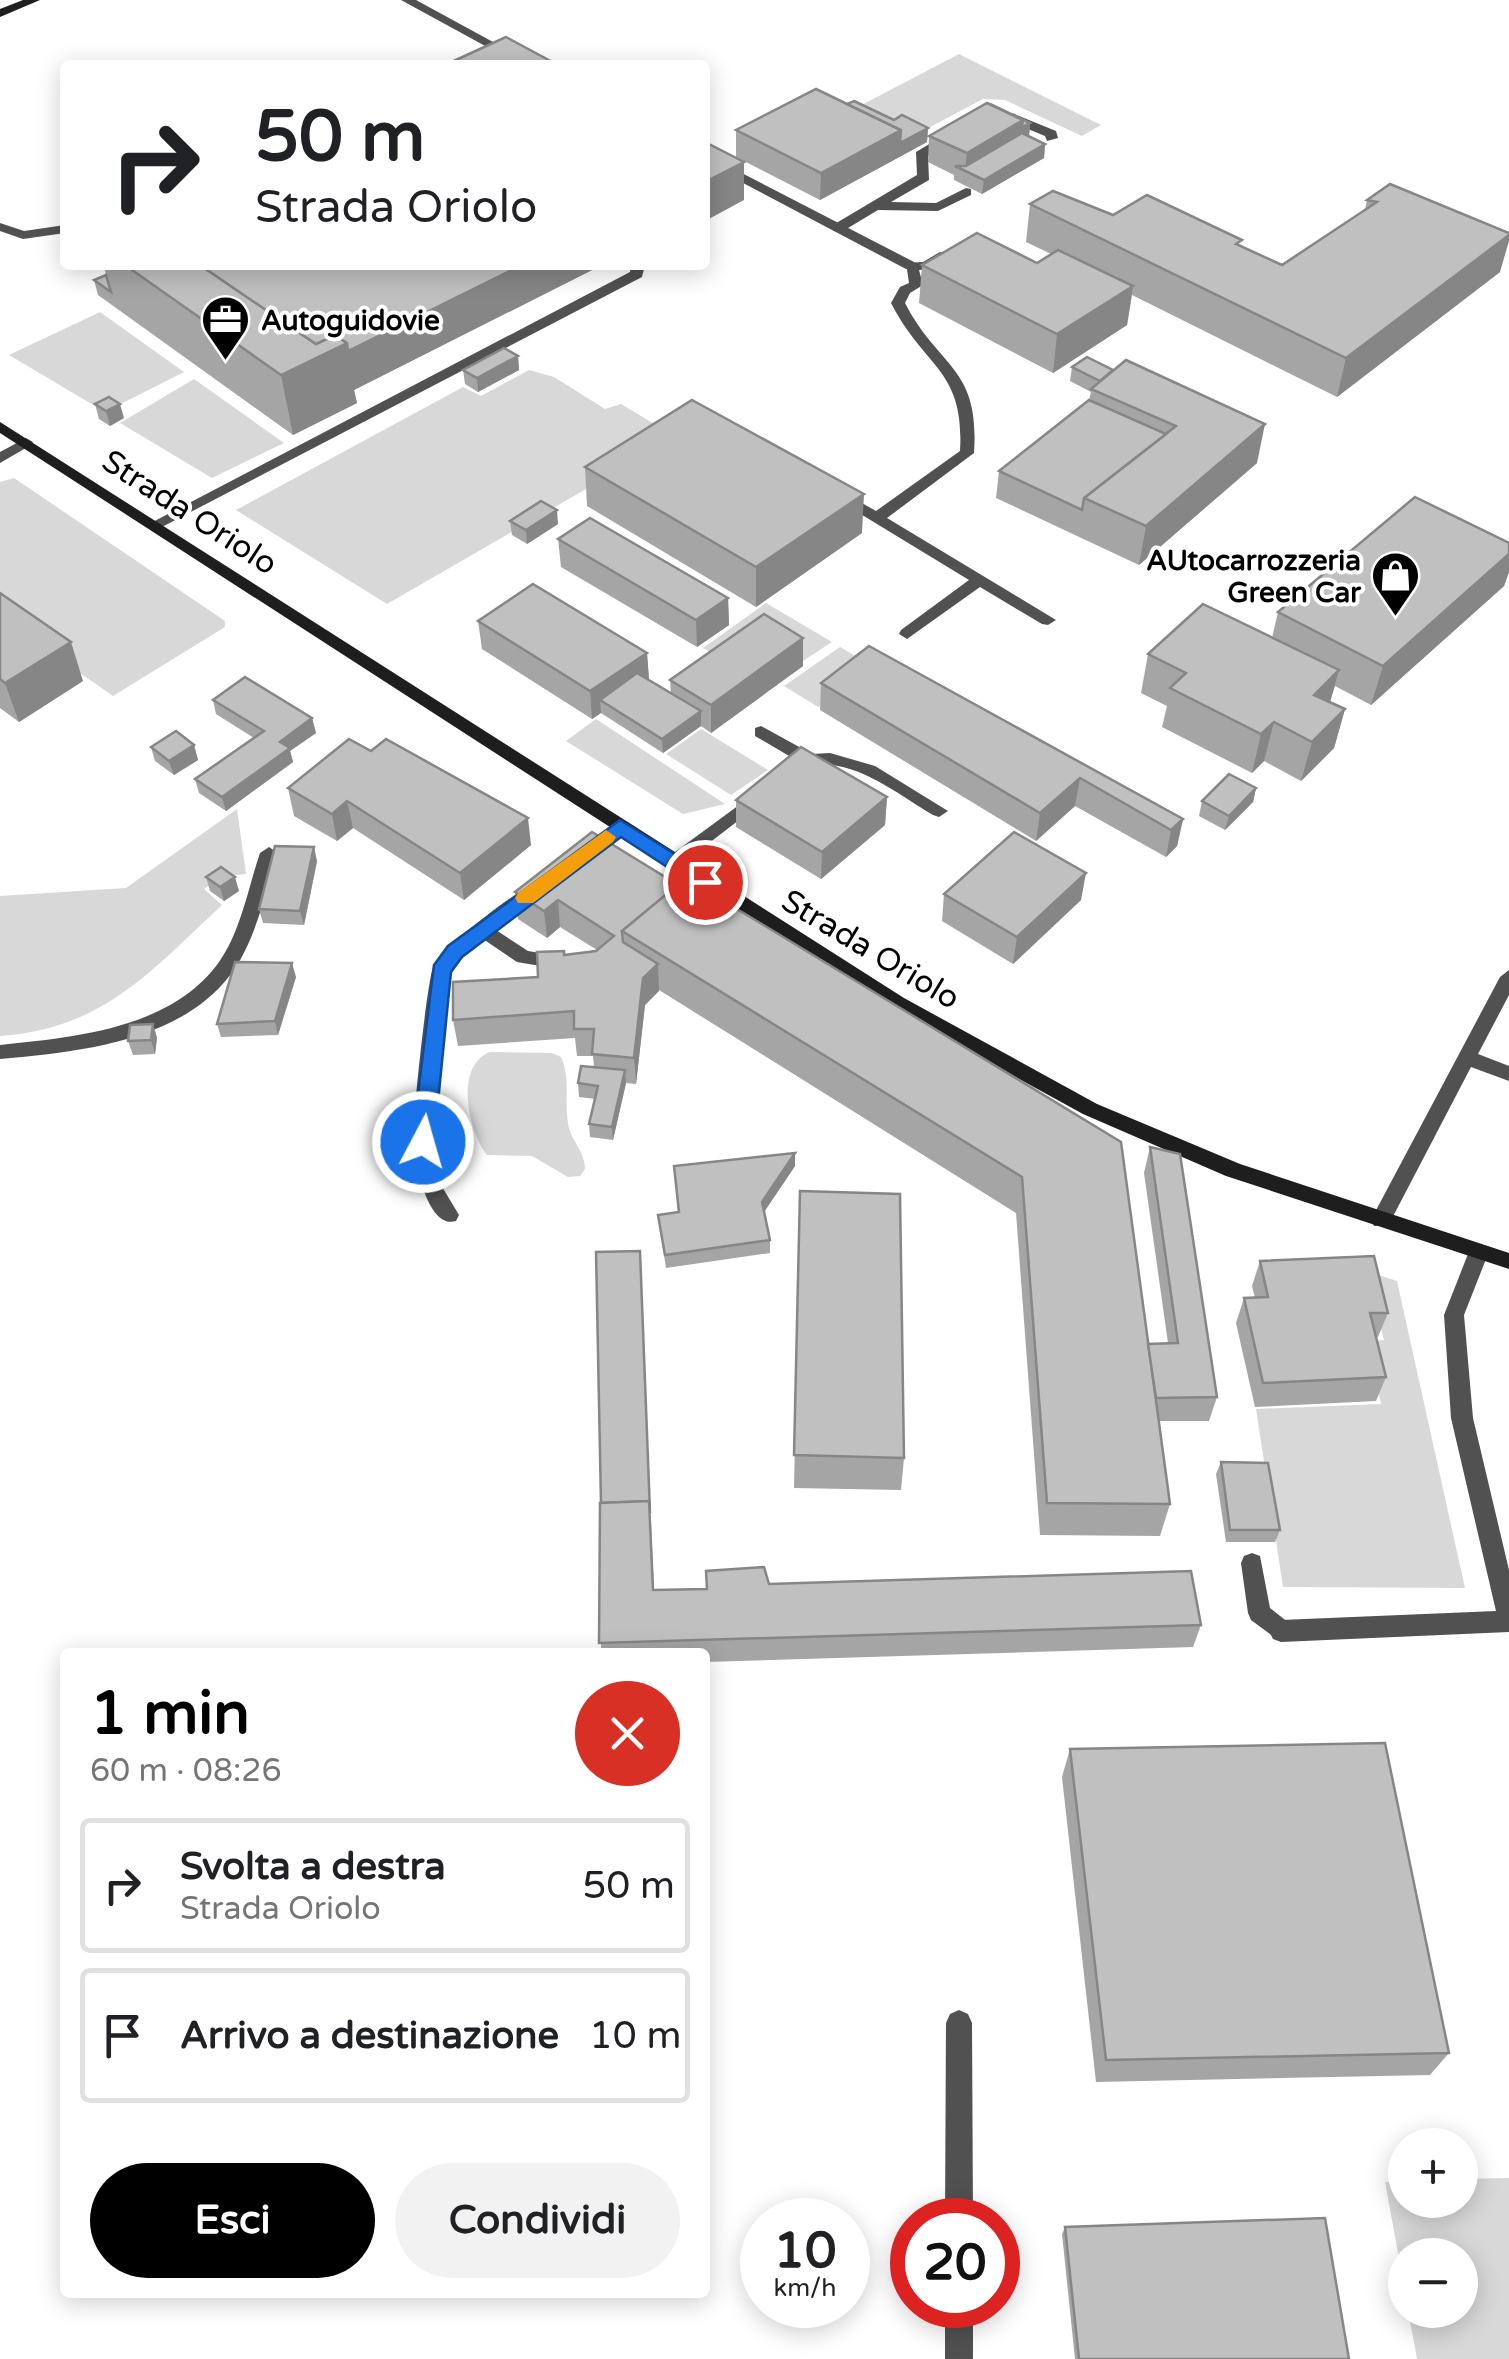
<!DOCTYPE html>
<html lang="it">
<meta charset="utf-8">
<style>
:root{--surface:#fff;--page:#f2f2f2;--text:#202124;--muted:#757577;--line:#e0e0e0;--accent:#000}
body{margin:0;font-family:"Varela Round",sans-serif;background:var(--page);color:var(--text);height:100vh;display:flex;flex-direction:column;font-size:38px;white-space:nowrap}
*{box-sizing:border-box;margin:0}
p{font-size:32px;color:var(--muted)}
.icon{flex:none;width:55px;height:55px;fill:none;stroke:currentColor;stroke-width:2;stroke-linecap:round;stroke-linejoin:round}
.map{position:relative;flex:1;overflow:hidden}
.details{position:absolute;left:60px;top:1648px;width:650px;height:650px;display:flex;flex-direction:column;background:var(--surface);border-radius:10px;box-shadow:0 5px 25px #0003}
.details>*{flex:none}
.top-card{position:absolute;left:60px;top:60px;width:650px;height:210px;border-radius:10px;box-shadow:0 5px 25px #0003;background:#fff;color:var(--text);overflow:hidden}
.fabs{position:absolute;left:1388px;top:2128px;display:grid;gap:20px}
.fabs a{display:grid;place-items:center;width:90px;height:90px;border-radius:50%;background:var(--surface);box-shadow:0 5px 25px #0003;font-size:50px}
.speed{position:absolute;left:740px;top:2198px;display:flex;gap:20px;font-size:50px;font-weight:700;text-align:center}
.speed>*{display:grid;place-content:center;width:130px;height:130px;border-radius:50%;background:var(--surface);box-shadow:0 5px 25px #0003;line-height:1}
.speed small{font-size:25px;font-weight:400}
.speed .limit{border:15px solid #d22;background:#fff;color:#111}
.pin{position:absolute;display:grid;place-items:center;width:85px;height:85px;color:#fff;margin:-42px;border:5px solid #fff;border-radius:50%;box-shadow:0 2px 10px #0007}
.me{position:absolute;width:110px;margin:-55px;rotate:6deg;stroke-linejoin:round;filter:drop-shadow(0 0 8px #0008)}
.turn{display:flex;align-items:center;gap:35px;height:210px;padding:0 30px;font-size:45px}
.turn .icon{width:130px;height:130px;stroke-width:2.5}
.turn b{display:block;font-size:70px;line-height:85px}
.round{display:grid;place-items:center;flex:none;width:105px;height:105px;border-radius:52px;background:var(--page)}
.summary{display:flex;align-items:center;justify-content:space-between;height:170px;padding:0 30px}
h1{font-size:60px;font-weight:800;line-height:75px;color:var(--accent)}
.button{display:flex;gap:20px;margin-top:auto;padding:20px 30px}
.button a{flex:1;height:115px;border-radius:60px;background:var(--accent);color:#fff;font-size:40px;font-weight:800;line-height:115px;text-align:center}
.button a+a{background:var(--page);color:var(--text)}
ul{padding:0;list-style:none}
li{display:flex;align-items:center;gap:30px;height:135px;margin:0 20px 15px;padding:0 10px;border:5px solid var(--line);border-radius:10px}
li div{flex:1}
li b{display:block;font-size:38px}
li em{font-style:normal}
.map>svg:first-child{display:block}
.green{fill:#d8d8d8}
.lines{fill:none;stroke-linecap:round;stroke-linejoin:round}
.lane{fill:#515151;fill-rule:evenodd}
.street{fill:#515151;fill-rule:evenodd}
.secondary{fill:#1e1e1e;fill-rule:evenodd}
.wall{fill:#a5a5a5}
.shaded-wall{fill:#868686}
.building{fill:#c0c0c0;stroke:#868686;stroke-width:2.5}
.route{fill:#1a73e8;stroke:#114b97;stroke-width:2.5}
.slow{fill:#f59e0b}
.labels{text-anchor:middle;stroke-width:8;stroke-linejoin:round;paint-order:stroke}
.far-poi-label{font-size:28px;font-weight:bold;fill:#000;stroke:#fff;text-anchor:start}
.street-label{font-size:32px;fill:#000;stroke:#fff}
</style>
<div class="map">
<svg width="1509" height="2359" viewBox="0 0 1509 2359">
<rect width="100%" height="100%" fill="#fff"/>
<g class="green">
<polygon points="959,54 1101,125 1082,136 1005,100 983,99 917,134 852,110"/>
<polygon points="100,312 184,372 105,412 9,355"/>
<polygon points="529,370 554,377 605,409 621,404 676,437 387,604 236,510 463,387 481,396"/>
<polygon points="194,379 284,443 212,478 120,423"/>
<polygon points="14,478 225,621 225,627 113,696 0,617 0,482"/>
<polygon points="766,603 832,642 803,661 766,638 728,663 703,648"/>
<polygon points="840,647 874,667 818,707 784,686"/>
<polygon points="596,719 725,804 683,814 566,741"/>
<polygon points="701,729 768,770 731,795 666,754"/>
<path d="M 237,809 L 246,874 L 221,877 L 204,889 L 222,905 C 151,971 103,1029 0,1036 L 0,896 L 126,888 Z"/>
<path d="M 490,1052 L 552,1053 L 561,1057 C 571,1080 564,1099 568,1123 C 570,1140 585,1151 585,1169 L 580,1176 L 568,1177 L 532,1156 L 487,1155 C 468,1131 454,1066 490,1052 Z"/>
<polygon points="1366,1271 1397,1281 1465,1588 1283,1587 1256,1409 1381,1404 1366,1342 1384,1340"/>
<polygon points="1509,2178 1509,2359 1417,2359 1408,2310 1460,2310 1460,2255 1405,2255 1405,2291 1385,2182 1405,2181 1405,2200 1460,2200 1460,2179"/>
</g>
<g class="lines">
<g class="lane">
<polygon points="1004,113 1012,113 1056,131 1058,138 1047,141 1045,136 1004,119"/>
<polygon points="946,134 957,137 928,156 929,180 891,202 936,203 966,188 971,189 971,195 938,211 878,210 843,231 833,231 833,225 917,175 916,152"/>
<polygon points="0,223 24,231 65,225 65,233 23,239 0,231"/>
<path d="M 940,252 L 952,255 L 931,269 L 919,270 L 923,285 L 910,293 L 905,303 C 939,369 980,366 974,453 L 887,518 L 1056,620 L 1048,625 L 1042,624 L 980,587 L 907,639 L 899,634 L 901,630 L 969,580 L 831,496 L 839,491 L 844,493 L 876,511 L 960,451 C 965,369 924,368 891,303 L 900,287 L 909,283 L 906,263 L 923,262 Z"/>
<polygon points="631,265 645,265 642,277 160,528 150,528 147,525 630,272"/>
<polygon points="26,438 33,442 31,445 0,463 0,452"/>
<path d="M 761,726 L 812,754 L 830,753 L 875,766 L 948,811 L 939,817 L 933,815 C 902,797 867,768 830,765 C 816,763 805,773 791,771 L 788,767 L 796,760 L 755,736 L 755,728 Z"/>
<polygon points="754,794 763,800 760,804 679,866 667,866 664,862 667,858"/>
<polygon points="620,821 626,823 629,827 626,831 588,860 576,860 573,856 576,852"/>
<path d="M 269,847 L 278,853 C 265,893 256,940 231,974 C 180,1042 78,1052 0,1059 L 0,1045 C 75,1037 171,1029 219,962 C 241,931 248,888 260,853 Z"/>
<path d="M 539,882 L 548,888 L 545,893 L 496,930 L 528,951 L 565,957 L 567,962 L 565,967 L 558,969 L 517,962 L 483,939 L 462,956 L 450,972 L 433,1141 L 441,1185 L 459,1215 L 456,1221 C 428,1230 415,1163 413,1143 C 412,1123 427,982 433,968 C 444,947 516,889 539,882 Z"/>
<polygon points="1509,970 1509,995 1478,1054 1509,1066 1509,1081 1471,1067 1388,1226 1374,1226 1371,1220 1374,1214 1500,977"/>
<polygon points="1252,1553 1260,1556 1270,1608 1289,1623 1293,1631 1289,1639 1281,1642 1251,1620 1248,1613 1241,1563 1244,1556"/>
<polygon points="959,2010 968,2014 972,2023 973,2220 945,2220 946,2023 950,2014"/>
<rect x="945" y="2305" width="28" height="54"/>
</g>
<g class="street">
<polygon points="401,0 416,0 535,65 520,65"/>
<polygon points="705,154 916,263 918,266 906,269 705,163"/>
<polygon points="1478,1246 1485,1248 1488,1254 1464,1315 1473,1418 1509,1570 1509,1632 1281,1642 1273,1639 1269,1631 1273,1623 1281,1620 1496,1611 1451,1418 1444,1315 1468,1254 1471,1248"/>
</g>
<g class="secondary">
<polygon points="23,0 40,0 0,17 0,9"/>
<polygon points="0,422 904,998 1097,1104 1240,1164 1509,1253 1509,1269 1226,1176 1083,1114 890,1008 0,433"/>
</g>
</g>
<g class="wall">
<polygon points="847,104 894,120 928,128 927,142 820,200 736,157 736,130"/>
<polygon points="1030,123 1029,136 1045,144 1044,158 982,194 954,180 954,175 928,162 929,136"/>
<polygon points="1390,184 1500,272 1337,397 1132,295 1127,325 1053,373 919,303 922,265 1037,263 1051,254 1026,242 1030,204 1113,215 1241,246 1282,265 1365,210 1367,200"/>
<polygon points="104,265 602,265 354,390 357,403 293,435 98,295 94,280 106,275"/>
<polygon points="518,356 519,370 478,392 465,384 463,370"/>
<polygon points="1072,367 1257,463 1139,565 996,498 999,471 1089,400 1091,392 1070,381"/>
<polygon points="95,404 124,418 110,426 99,419"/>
<polygon points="585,467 862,533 756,607 587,506"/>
<polygon points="510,521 558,524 527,544 512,535"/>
<polygon points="558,539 728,598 729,625 697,647 561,567"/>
<polygon points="1509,543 1509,572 1504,586 1371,705 1335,686 1330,702 1345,709 1334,748 1301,781 1264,761 1252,773 1162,727 1167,706 1141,693 1148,654 1272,638 1278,612"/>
<polygon points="0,593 83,681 19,722 0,708"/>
<polygon points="478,621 647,653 649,680 671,693 670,680 803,638 803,666 711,733 701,726 663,753 601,713 592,719 482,649"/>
<polygon points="869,646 1183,819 1177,846 1166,857 1075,806 1036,841 820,710 821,683"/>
<polygon points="213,700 312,718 316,733 290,751 293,762 226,811 199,793 195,779 254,738 216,714"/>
<polygon points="194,745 198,760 174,775 155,761 151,747"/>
<polygon points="371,751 531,845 464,900 353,828 337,841 294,816 288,788"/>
<polygon points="1256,788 1253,802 1225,830 1199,816 1202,801"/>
<polygon points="887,797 885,825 821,879 736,827 736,800"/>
<polygon points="317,861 304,925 263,923 259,909"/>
<polygon points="206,877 239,891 224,901 210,891"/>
<polygon points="678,885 1121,1142 1148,1344 1168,1343 1144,1173 1150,1147 1217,1397 1209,1421 1159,1421 1170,1504 1160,1536 1040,1535 1016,1213 659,990 645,1005 636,1084 626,1083 613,1140 590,1137 589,1124 595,1099 579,1097 578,1083 594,1067 593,1056 577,1056 575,1038 458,1046 453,1020 538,977 565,955 597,950 560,927 547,938 518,919 515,892"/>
<polygon points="944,894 1081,900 1013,964 942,921"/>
<polygon points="296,977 278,1035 221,1037 217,1024"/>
<polygon points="153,1024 157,1038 155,1054 133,1055 128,1041"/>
<polygon points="795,1153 795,1166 764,1212 770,1240 770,1253 666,1268 658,1215 678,1212 674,1166"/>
<polygon points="800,1191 904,1458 901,1490 794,1488"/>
<polygon points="1260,1261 1388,1313 1378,1337 1376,1337 1386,1377 1376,1401 1255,1407 1236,1323 1244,1298 1255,1298 1252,1286"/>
<polygon points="1221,1462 1280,1530 1275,1542 1226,1542 1216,1474"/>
<polygon points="601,1503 651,1523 654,1590 707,1589 769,1584 1201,1625 1193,1647 705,1662 705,1652 601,1652"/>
<polygon points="1070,1749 1449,2053 1430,2075 1096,2082 1062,1777"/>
<polygon points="1065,2227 1349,2359 1075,2359 1062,2234"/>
</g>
<g class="shaded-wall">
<polygon points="1023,120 1030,123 1029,137 965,171 967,153"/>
<polygon points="928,128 927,142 820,200 821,173 901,130"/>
<polygon points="1045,144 1044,158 982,194 984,180"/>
<polygon points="744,162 744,200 705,221 705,182"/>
<polygon points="1509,235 1509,241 1500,272 1337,397 1346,358"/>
<polygon points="522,265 602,265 354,390 357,403 293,435 281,375 347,343"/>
<polygon points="1133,286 1127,325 1053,373 1057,334"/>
<polygon points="518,356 519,370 478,392 477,378"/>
<polygon points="120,404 124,418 110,426 106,411"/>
<polygon points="1265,424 1257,463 1139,565 1146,526"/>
<polygon points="864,494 862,533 756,607 756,567"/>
<polygon points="557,510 558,524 527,544 526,530"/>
<polygon points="1509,554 1509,572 1504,586 1371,705 1383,666"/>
<polygon points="728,598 729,625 697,647 696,620"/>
<polygon points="803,638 803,666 711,733 711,705"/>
<polygon points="71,642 83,681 19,722 5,683"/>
<polygon points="647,653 649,680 600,700 601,713 592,719 590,691"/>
<polygon points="1339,670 1328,709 1314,695"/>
<polygon points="1345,709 1334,748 1301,781 1312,742"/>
<polygon points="701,711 701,726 663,753 662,739"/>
<polygon points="312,718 316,733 290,751 293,762 226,811 222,797 280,742"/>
<polygon points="1274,722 1264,761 1252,773 1261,734"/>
<polygon points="194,745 198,760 174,775 169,761"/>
<polygon points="1080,778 1075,806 1036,841 1040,813"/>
<polygon points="1256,788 1253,802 1225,830 1229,816"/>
<polygon points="887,797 885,825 821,879 822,852"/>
<polygon points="347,801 353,828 337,841 332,814"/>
<polygon points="528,818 531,845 464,900 460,873"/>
<polygon points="1183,819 1177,846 1166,857 1171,830"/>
<polygon points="314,847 317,861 304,925 300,911"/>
<polygon points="1086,873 1081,900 1013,964 1017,937"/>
<polygon points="235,877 239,891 224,901 220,887"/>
<polygon points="558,900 560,927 547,938 544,911"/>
<polygon points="292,963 296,977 278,1035 275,1021"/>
<polygon points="658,964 659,991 645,1005 636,1084 634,1058 643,978"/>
<polygon points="153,1024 157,1038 155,1054 151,1040"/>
<polygon points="625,1070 626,1083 613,1140 612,1127"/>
<polygon points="795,1153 795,1166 762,1215 762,1202"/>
</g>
<g class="building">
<polygon points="506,37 558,65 445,65"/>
<polygon points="816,89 901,130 821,173 736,130"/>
<polygon points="854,101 894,120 902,115 928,128 900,143 901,130 847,104"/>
<polygon points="987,103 1023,120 967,153 929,136"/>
<polygon points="990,104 1030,123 1022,127 1023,120"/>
<polygon points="1022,133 1045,144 984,180 955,166 966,166"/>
<polygon points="705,142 744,162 705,182"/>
<polygon points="1390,184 1509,233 1509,235 1346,358 1030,204 1053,191 1113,215 1147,195 1242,240 1236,244 1282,265 1377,202 1367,200"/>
<polygon points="977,233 1037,263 1058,250 1133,286 1057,334 922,265"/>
<polygon points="125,265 200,265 316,344 335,335 347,343 281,375"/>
<polygon points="200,265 522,265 348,351 347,343 335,335 316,344"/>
<polygon points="106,275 111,292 94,280"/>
<polygon points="504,348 518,356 477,378 463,370"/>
<polygon points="1087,357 1113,370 1100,381 1072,367"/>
<polygon points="1126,360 1265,424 1146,526 1084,498 1176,426 1091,389"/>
<polygon points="109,397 120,404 106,411 95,404"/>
<polygon points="692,400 864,494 756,567 585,467"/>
<polygon points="1089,400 1166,434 1084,498 1082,510 999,471"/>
<polygon points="1415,497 1509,543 1509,554 1383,666 1278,612"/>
<polygon points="541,501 557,510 526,530 510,521"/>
<polygon points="590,518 728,598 696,620 558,539"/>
<polygon points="533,584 647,653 590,691 478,621"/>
<polygon points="0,593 71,642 5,683 0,679"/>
<polygon points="1203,604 1339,670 1314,695 1345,709 1312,742 1274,722 1261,734 1170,688 1186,673 1148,654"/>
<polygon points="764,614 803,638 711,705 670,680"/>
<polygon points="869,646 1183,819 1171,830 1080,778 1040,813 821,683"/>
<polygon points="637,673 701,711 662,739 600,700"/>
<polygon points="245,677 312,718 280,742 290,748 222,797 195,779 264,731 213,700"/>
<polygon points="176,731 194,745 169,761 151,747"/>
<polygon points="349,739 371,751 386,739 528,818 460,873 347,801 332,814 288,788"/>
<polygon points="801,747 887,797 822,852 736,800"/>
<polygon points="1229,774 1256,788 1229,816 1202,801"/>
<polygon points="592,832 678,885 622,931 623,942 658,964 643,978 634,1058 592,1054 594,1029 574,1029 574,1011 453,1020 453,982 538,977 537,952 564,951 564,955 596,951 614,936 558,900 544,911 515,892"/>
<polygon points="1014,832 1086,873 1017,937 944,894"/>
<polygon points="275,846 314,847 300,911 259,909"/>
<polygon points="221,867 235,877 220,887 206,877"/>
<polygon points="686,878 1121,1142 1170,1504 1047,1503 1022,1177 622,931"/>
<polygon points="235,962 292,963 275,1021 217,1024"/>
<polygon points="153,1024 151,1040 128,1041 130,1025"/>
<polygon points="581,1066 625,1070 612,1127 589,1124 598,1086 578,1083"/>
<polygon points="1150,1147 1180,1154 1217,1397 1156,1398 1148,1344 1178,1343"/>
<polygon points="795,1153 762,1202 770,1240 665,1255 658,1215 679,1212 674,1166"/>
<polygon points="800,1191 900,1194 904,1458 794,1455"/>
<polygon points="640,1251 650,1512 649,1512 649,1501 601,1503 596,1252"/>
<polygon points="1374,1256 1388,1313 1370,1313 1386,1377 1263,1383 1244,1298 1268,1297 1260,1261"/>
<polygon points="1221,1462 1268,1463 1280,1530 1230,1530"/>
<polygon points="649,1501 653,1590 707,1589 706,1571 764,1567 769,1584 1191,1571 1201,1625 599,1643 600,1503"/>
<polygon points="1385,1743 1449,2053 1106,2060 1070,1749"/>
<polygon points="1325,2218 1349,2359 1079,2359 1065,2227"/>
</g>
<polygon class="route" points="620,820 712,877 712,887 698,887 621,837 462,957 451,972 434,1142 431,1148 415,1148 412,1142 434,965 448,946"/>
<polygon class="slow" points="606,830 616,837 613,842 533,903 518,903 515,898 518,893"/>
<defs>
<symbol id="office-pin" viewBox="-11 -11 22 30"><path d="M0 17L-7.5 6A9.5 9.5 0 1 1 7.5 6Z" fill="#000" stroke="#fff"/><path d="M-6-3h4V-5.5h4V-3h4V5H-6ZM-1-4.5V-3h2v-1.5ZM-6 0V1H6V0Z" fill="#fff"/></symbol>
<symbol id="shop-pin" viewBox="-11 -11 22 30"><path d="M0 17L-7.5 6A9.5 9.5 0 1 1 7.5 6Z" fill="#000" stroke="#fff"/><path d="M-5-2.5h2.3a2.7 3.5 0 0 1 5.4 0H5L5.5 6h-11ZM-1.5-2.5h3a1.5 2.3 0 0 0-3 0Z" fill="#fff"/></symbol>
</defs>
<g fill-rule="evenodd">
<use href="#office-pin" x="198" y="292" width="55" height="75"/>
<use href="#shop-pin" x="1368" y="548" width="55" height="75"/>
</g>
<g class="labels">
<g class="far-poi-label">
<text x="261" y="330">Autoguidovie</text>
<text x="1361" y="570" text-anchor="end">AUtocarrozzeria<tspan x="1361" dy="32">Green Car</tspan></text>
</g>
<g class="street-label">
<text transform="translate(190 512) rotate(33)" y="11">Strada Oriolo</text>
<text transform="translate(871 949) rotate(31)" y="11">Strada Oriolo</text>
</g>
</g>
</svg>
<div class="fabs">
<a>+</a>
<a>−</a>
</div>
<div class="speed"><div>10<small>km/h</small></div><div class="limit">20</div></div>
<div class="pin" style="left:705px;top:882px;background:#d93025"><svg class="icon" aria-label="arrive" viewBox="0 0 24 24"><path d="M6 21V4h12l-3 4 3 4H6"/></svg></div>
<svg class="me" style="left:423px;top:1142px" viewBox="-20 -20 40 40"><circle r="17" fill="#1a73e8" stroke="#fff" stroke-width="3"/><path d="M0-11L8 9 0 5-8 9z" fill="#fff"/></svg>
<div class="top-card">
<div class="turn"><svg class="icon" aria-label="right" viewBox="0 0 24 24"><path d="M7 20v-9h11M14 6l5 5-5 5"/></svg><div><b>50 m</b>Strada Oriolo</div></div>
</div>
<section class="details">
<div class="summary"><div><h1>1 min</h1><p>60 m · 08:26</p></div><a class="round" style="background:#d93025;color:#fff"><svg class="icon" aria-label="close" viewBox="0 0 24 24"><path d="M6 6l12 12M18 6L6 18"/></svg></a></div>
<ul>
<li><svg class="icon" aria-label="right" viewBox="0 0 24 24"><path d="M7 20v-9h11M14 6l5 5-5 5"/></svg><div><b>Svolta a destra</b><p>Strada Oriolo</p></div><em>50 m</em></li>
<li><svg class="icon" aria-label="arrive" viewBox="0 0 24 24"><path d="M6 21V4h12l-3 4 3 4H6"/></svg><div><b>Arrivo a destinazione</b></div><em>10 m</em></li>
</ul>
<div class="button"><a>Esci</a><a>Condividi</a></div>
</section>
</div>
